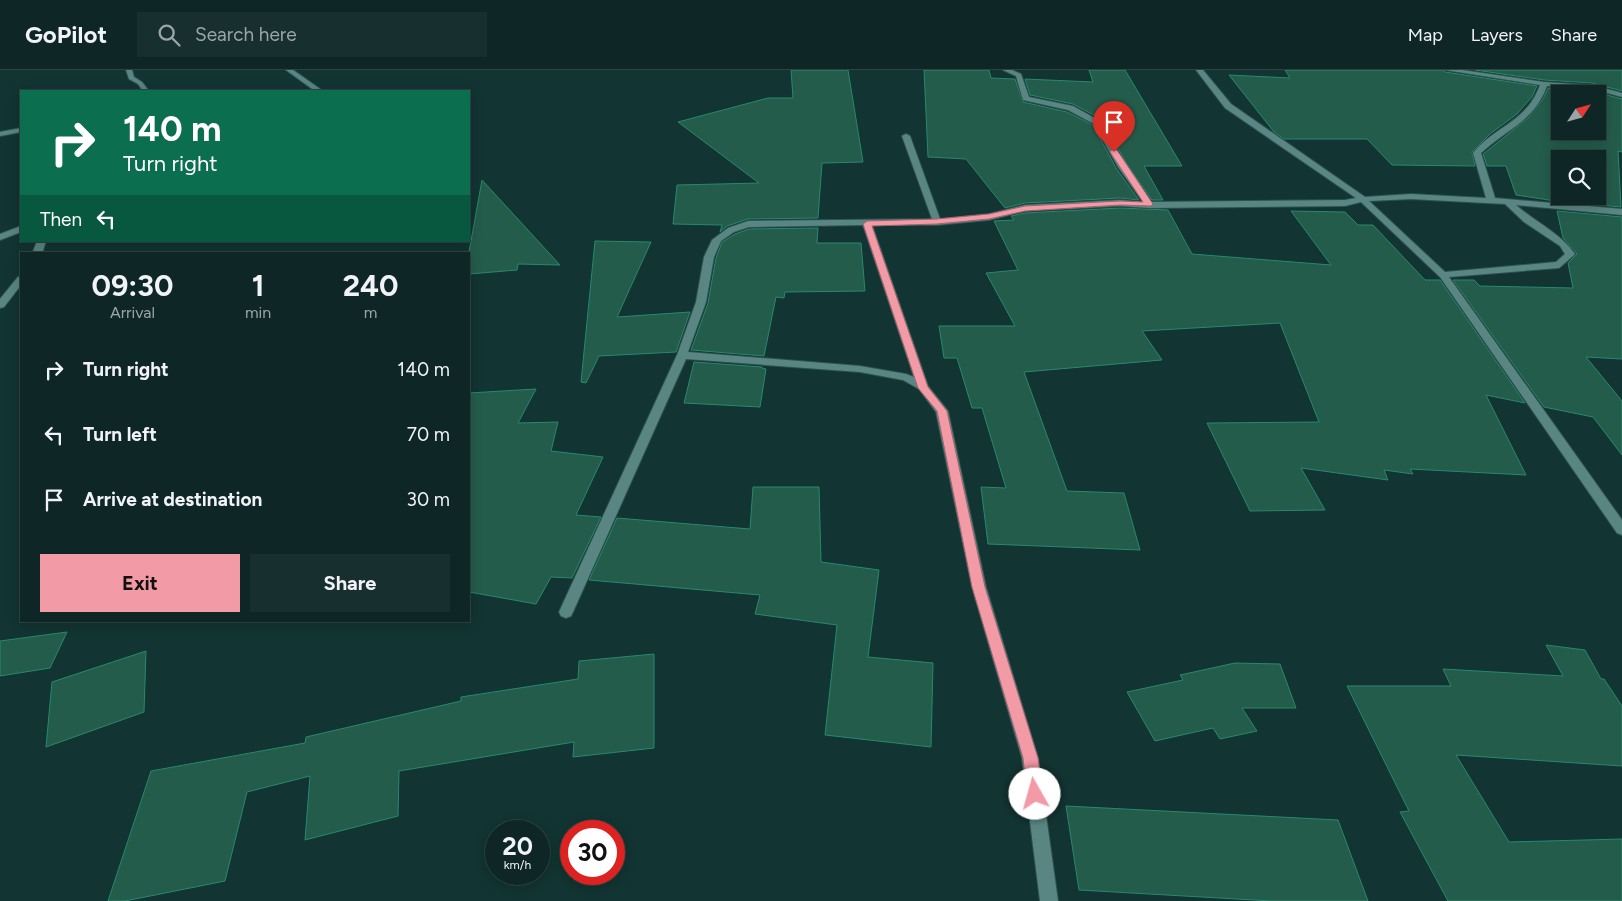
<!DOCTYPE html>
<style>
:root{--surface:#0e2726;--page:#172f2e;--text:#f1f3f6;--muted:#9ba5a7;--line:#2e4443;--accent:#f39aa7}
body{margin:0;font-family:Figtree,sans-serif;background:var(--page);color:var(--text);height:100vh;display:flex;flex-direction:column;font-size:19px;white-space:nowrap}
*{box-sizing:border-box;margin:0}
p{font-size:16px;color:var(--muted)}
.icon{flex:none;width:28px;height:28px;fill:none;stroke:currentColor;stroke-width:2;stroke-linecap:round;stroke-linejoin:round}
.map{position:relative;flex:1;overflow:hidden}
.sheet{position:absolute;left:20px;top:182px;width:450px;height:370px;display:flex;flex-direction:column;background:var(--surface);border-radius:0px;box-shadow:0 2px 12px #0003,0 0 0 1px var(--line)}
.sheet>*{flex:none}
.guide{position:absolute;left:20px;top:20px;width:450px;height:152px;border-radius:0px;box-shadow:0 2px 12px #0003,0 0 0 1px var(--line);background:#0b6e4f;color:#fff;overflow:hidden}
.needle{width:32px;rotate:54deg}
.buttons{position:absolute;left:1551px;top:15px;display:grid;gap:10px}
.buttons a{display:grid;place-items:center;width:55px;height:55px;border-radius:0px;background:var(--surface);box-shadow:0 2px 12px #0003,0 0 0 1px var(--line);font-size:25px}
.speed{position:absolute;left:485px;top:750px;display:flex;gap:10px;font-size:25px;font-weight:700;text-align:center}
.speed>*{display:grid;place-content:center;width:65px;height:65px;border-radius:50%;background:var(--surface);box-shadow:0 2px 12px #0003,0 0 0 1px var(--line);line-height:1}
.speed small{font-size:12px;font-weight:400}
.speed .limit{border:8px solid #d22;background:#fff;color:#111}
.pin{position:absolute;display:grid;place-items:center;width:42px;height:42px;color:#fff;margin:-51px -21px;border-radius:50% 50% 50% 0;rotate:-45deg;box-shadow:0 0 5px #0007}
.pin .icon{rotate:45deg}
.me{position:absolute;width:55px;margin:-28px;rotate:353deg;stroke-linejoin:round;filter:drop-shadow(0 0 4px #0008)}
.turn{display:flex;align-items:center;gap:18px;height:105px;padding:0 20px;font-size:22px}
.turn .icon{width:65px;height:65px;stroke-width:2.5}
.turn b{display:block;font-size:35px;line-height:42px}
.then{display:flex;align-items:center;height:48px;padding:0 20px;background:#0003;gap:10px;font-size:19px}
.eta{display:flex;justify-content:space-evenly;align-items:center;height:85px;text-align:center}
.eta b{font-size:30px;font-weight:700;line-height:35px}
.button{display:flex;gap:10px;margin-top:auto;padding:10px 20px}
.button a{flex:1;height:58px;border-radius:0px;background:var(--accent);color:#111;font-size:20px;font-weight:700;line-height:58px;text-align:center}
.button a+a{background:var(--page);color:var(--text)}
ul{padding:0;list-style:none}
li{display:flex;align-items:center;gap:15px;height:65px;padding:0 20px}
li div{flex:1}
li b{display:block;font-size:19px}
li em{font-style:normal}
header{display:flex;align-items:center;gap:30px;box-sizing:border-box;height:70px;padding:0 25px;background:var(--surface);border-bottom:1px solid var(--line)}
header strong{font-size:24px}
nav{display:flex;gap:28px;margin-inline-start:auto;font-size:18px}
.search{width:350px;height:45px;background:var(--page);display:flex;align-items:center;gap:12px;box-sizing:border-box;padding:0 18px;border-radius:0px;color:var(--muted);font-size:19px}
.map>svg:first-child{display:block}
.building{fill:#245c4b;stroke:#27896d;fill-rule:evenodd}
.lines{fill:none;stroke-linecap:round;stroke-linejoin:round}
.minor-casing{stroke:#2e5350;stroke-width:2}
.minor{fill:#598682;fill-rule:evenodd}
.route{fill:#f39aa7;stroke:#9e646d}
</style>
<header>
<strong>GoPilot</strong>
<div class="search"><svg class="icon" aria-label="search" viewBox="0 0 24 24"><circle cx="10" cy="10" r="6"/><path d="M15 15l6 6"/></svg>Search here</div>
<nav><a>Map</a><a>Layers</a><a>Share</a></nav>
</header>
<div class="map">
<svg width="1622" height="831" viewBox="0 0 1622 831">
<rect width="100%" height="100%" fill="#123432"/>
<g class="building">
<polygon points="791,0 848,0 863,92 822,93 818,148 748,149 727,156 720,162 722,155 673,154 677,115 759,113 678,52 768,28 793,28"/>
<polygon points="924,0 989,0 991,8 1015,9 1023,32 1067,42 1093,55 1116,98 1139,130 1120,128 1025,133 1005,138 966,89 928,87"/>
<polygon points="1089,0 1125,0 1182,96 1144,96 1163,130 1152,130 1128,96 1101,49 1073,34 1030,25 1025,9 1093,12"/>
<polygon points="1285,0 1443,0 1445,2 1537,16 1532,27 1517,44 1490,64 1472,82 1475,96 1392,95 1367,69 1284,69 1274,62 1229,5 1290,8"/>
<polygon points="1475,0 1622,0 1622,21 1592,13 1544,10"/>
<path d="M 1548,18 L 1592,21 L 1622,29 L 1622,82 L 1618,81 L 1621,137 L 1555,131 L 1516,125 L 1506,96 L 1487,96 L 1483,84 L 1528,48 L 1543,29 ZM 1560,24 L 1598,24 L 1598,61 L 1560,61 ZM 1560,89 L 1598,89 L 1598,126 L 1560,126 Z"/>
<polygon points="482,110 560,195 518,194 517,200 469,204 469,182"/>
<polygon points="1120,138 1168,140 1192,184 1331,195 1291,141 1345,142 1358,155 1373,155 1425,210 1440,210 1525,333 1486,325 1526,405 1410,399 1413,404 1384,400 1388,410 1301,398 1325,440 1250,441 1207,353 1319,352 1280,253 1142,261 1162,290 1024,302 1067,421 1124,423 1140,480 988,474 981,417 1006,418 982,338 972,338 957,288 944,288 939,256 1015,256 986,203 1018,200 994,151 1014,150 1011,146 1025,143"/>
<polygon points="1557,141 1622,147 1622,289 1586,287 1622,331 1622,385 1593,347 1544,337 1453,210 1474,210 1480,216 1573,218 1568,193 1577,184 1563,168"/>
<polygon points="818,158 817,173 861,173 865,221 785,222 784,228 776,227 764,286 691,280 708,233 716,188 722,172 735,164 749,159"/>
<polygon points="595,171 651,172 617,247 690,242 676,282 599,286 586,313 581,312"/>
<polygon points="694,292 762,297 762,298 766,299 760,337 684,333"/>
<polygon points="536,319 518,353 558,352 551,381 603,387 576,445 601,447 572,508 551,507 536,534 469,522 469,323"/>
<polygon points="753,417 819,417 821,492 879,500 868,587 933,593 931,677 825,665 837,555 755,544 760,525 589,510 617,448 750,459"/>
<polygon points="67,562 50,598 0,606 0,571"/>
<polygon points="1546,575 1585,580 1601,609 1604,609 1622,636 1622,696 1456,685 1509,772 1622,769 1622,831 1448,831 1400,742 1409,741 1347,616 1451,616 1443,599 1563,606"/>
<polygon points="146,581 144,642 46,677 52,612"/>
<polygon points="654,584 654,678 573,687 574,672 399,701 398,746 305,770 310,706 247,722 225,811 125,831 108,831 151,701 305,673 306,667 461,631 461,627 578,609 579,591"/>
<polygon points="1235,593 1280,594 1296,638 1242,638 1257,661 1220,669 1213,658 1155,671 1127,622 1183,610 1180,605"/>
<polygon points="1066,736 1338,750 1368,831 1272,831 1079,820"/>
</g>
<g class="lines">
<defs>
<g id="minor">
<polygon points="126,0 132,0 134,7 142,12 149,21 143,21 138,14 129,9"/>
<polygon points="286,0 293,0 323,21 315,21"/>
<path d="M 1003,0 L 1012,0 L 1021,4 L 1029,27 L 1073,36 L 1100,51 L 1126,97 L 1151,132 L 1345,130 L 1356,128 L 1225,38 L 1196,0 L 1203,0 L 1231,34 L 1365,127 L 1411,124 L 1486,128 L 1473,83 C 1496,55 1526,53 1540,15 L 1445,0 L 1462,0 L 1544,12 L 1592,15 L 1622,23 L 1622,27 L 1592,19 L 1547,16 C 1534,52 1506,59 1481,83 L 1495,128 L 1622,139 L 1622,145 L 1516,135 C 1535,152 1560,163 1575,184 L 1573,186 L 1559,198 L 1449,207 L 1622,450 L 1622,465 L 1617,463 L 1440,207 L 1361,132 L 1345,136 L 1149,138 L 1120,136 L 1025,141 L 989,150 L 937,155 L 872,155 L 928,316 L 948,341 L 986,517 L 1038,688 L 1058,831 L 1040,831 L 1022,688 L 972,517 L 936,342 L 919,319 L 903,310 L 860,302 L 686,289 L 573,542 L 571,546 L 566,548 L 561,546 L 559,542 L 677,285 L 696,232 L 704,187 L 712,170 L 728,158 L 748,151 L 932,149 L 902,66 L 906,64 L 910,66 L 940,149 L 989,144 L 1025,135 L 1120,130 L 1143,132 L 1118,97 L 1094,54 L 1068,40 L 1023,30 L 1016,6 ZM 1411,129 L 1505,134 L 1524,152 L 1560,176 L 1565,184 L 1556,192 L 1445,202 L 1369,131 ZM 863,155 L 914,307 L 906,304 L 860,296 L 688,282 L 706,232 L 714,187 L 721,171 L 734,162 L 749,157 Z"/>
<polygon points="21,58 21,62 0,66 0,62"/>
<polygon points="21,156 21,162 0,170 0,164"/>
<polygon points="37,171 46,171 42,184 32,184"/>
<polygon points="21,206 21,215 4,237 0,238 0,229 18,207"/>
</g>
</defs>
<use href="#minor" class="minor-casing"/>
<use href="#minor" class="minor"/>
</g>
<polygon class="route" points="1111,80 1117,80 1153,134 1151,136 1120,135 1025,141 989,149 937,154 872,156 928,317 947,341 985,517 1038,688 1043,724 1040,729 1035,731 1029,729 1027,724 1023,688 972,517 937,341 918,318 863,154 867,151 937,149 989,144 1025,136 1120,131 1143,132 1110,82"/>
</svg>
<div class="buttons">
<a><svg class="needle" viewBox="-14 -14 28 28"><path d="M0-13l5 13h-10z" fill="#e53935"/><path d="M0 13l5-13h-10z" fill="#9ba5a7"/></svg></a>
<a><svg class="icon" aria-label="search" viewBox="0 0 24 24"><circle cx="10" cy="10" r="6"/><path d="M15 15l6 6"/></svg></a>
</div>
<div class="speed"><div>20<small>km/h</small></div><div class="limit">30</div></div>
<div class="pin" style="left:1114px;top:82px;background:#d93025"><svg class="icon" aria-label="arrive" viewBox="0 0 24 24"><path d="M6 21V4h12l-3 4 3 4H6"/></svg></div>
<svg class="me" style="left:1035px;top:724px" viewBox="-20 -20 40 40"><circle r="19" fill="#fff"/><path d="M0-13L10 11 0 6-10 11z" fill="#f39aa7"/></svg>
<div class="guide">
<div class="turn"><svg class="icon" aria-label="right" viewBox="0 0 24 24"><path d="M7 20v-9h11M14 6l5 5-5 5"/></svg><div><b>140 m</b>Turn right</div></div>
<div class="then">Then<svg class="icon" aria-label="left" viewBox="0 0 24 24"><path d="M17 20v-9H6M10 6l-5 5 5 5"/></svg></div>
</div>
<section class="sheet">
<div class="eta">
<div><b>09:30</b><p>Arrival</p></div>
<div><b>1</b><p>min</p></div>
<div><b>240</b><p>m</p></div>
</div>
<ul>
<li><svg class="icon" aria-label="right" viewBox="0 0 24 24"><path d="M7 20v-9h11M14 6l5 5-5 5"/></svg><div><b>Turn right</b></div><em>140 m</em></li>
<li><svg class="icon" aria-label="left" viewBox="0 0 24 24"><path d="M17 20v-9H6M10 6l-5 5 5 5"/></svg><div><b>Turn left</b></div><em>70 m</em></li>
<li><svg class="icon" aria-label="arrive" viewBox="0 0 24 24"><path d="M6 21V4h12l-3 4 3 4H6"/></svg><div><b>Arrive at destination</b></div><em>30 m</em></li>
</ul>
<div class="button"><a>Exit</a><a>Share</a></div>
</section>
</div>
